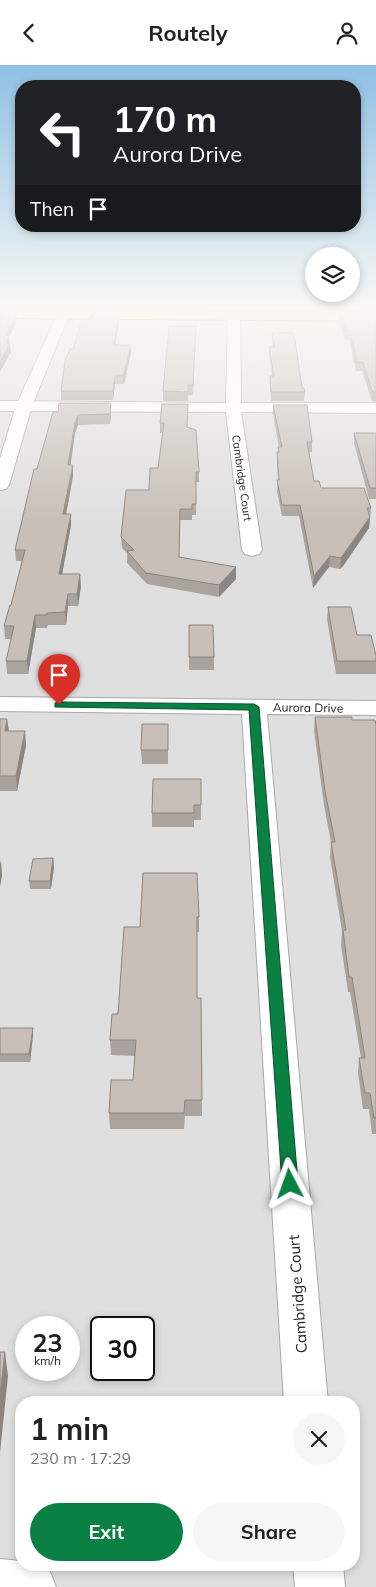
<!DOCTYPE html>
<meta charset="utf-8">
<style>
:root{--surface:#fff;--page:#f6f6f6;--text:#222;--muted:#767676;--accent:#0b8043}
body{margin:0;font-family:Mulish,sans-serif;background:var(--page);color:var(--text);height:100vh;display:flex;flex-direction:column;font-size:19px;white-space:nowrap}
*{box-sizing:border-box;margin:0}
p{font-size:16px;color:var(--muted)}
.icon{flex:none;width:28px;height:28px;fill:none;stroke:currentColor;stroke-width:2;stroke-linecap:round;stroke-linejoin:round}
.map{position:relative;flex:1;overflow:hidden}
.panel{position:absolute;left:15px;top:1331px;width:345px;height:175px;display:flex;flex-direction:column;background:var(--surface);border-radius:20px;box-shadow:0 2px 8px #0003}
.panel>*{flex:none}
.top-card{position:absolute;left:15px;top:15px;width:346px;height:152px;border-radius:20px;box-shadow:0 2px 8px #0003;background:#202124;color:#fff;overflow:hidden}
.fabs{position:absolute;left:305px;top:182px;display:grid;gap:10px}
.fabs a{display:grid;place-items:center;width:55px;height:55px;border-radius:50%;background:var(--surface);box-shadow:0 2px 8px #0003;font-size:25px}
.speed{position:absolute;left:15px;top:1251px;display:flex;gap:10px;font-size:25px;font-weight:700;text-align:center}
.speed>*{display:grid;place-content:center;width:65px;height:65px;border-radius:50%;background:var(--surface);box-shadow:0 2px 8px #0003;line-height:1}
.speed small{font-size:12px;font-weight:400}
.speed .limit{border:2px solid #111;border-radius:8px;background:#fff;color:#111}
.pin{position:absolute;display:grid;place-items:center;width:42px;height:42px;color:#fff;margin:-51px -21px;border-radius:50% 50% 50% 0;rotate:-45deg;box-shadow:0 0 5px #0007}
.pin .icon{rotate:45deg}
.me{position:absolute;width:55px;margin:-28px;rotate:356deg;stroke-linejoin:round;filter:drop-shadow(0 0 4px #0008)}
.turn{display:flex;align-items:center;gap:18px;height:105px;padding:0 15px;font-size:22px}
.turn .icon{width:65px;height:65px;stroke-width:2.5}
.turn b{display:block;font-size:35px;line-height:42px}
.then{display:flex;align-items:center;height:48px;padding:0 15px;background:#0003;gap:10px;font-size:19px}
.round{display:grid;place-items:center;flex:none;width:52px;height:52px;border-radius:26px;background:var(--page)}
.summary{display:flex;align-items:center;justify-content:space-between;height:85px;padding:0 15px}
h1{font-size:30px;font-weight:700;line-height:38px}
.primary-button{display:flex;gap:10px;margin-top:auto;padding:10px 15px}
.primary-button a{flex:1;height:58px;border-radius:30px;background:var(--accent);color:#fff;font-size:20px;font-weight:700;line-height:58px;text-align:center}
.primary-button a+a{background:var(--page);color:var(--text)}
header{display:flex;justify-content:space-between;align-items:center;height:65px;padding:0 15px;background:var(--surface);font-size:22px;font-weight:700}
.map>svg:first-child{display:block}
.residential{fill:#e0dfdf;fill-rule:evenodd}
.lines{fill:none;stroke-linecap:round;stroke-linejoin:round}
.minor-casing{stroke:#a9a9a9;stroke-width:2}
.tertiary-casing{stroke:#a9a9a9;stroke-width:2}
.secondary-casing{stroke:#707d05;stroke-width:2}
.minor{fill:#fff;fill-rule:evenodd}
.tertiary{fill:#fff;fill-rule:evenodd}
.secondary{fill:#f7fabf;fill-rule:evenodd}
.wall{fill:#aba49e}
.shaded-wall{fill:#8b8681}
.building{fill:#c7bfb8;stroke:#8b8681}
.route{fill:#0b8043;stroke:#07532c}
.labels{text-anchor:middle;stroke-width:4.5;stroke-linejoin:round;paint-order:stroke}
.far-street-label{font-size:11px;fill:#222;stroke:#fff}
.street-label{font-size:12px;fill:#222;stroke:#fff}
.near-street-label{font-size:15px;fill:#222;stroke:#fff}
</style>
<header><svg class="icon" aria-label="back" viewBox="0 0 24 24"><path d="M15 5l-7 7 7 7"/></svg>Routely<svg class="icon" aria-label="person" viewBox="0 0 24 24"><circle cx="12" cy="8" r="4"/><path d="M4 21q1-7 8-7t8 7"/></svg></header>
<div class="map">
<svg width="376" height="1522" viewBox="0 0 376 1522">
<rect width="100%" height="100%" fill="#f2efe9"/>
<path class="residential" d="M 0,245 L 376,245 L 376,1522 L 0,1522 ZM 26,1262 L 69,1262 L 69,1305 L 26,1305 ZM 101,1262 L 144,1262 L 144,1305 L 101,1305 ZM 21,1338 L 354,1338 L 354,1500 L 21,1500 Z"/>
<g class="lines">
<defs>
<g id="minor">
<polygon points="234,247 240,251 241,338 376,338 376,348 241,347 262,485 259,489 252,491 245,489 242,485 226,347 0,346 0,336 226,338 228,251"/>
<polygon points="0,632 376,636 376,650 267,649 328,1338 284,1338 242,649 0,646"/>
<polygon points="293,1500 343,1500 345,1522 295,1522"/>
</g>
<g id="tertiary">
<polygon points="63,246 69,250 32,341 9,420 6,424 0,425 0,393 16,341 57,250"/>
<polygon points="0,1494 21,1496 21,1500 38,1500 49,1504 56,1522 0,1522"/>
</g>
<polygon id="secondary" points="0,245 376,248 376,256 0,253"/>
</defs>
<use href="#minor" class="minor-casing"/>
<use href="#tertiary" class="tertiary-casing"/>
<use href="#secondary" class="secondary-casing"/>
<use href="#minor" class="minor"/>
<use href="#tertiary" class="tertiary"/>
<use href="#secondary" class="secondary"/>
</g>
<g class="wall">
<polygon points="335,245 375,245 375,246 336,246"/>
<polygon points="119,248 119,256 115,280 131,280 131,288 124,319 115,319 113,335 61,335 61,326 73,284 89,255"/>
<polygon points="340,249 376,249 376,337 372,336 362,306 356,306 349,275 345,275 339,258"/>
<polygon points="196,261 193,330 188,330 188,336 163,336 163,326"/>
<polygon points="272,268 305,327 304,336 271,336 270,311 272,311 269,290 269,282 273,282 272,276"/>
<polygon points="162,339 188,362 199,407 199,417 196,417 196,450 192,450 192,455 180,455 179,492 236,502 236,514 219,532 147,519 127,498 127,488 122,483 121,472 149,425 158,403 163,368 160,368 160,358"/>
<polygon points="273,340 312,377 312,387 309,387 314,416 321,423 371,443 369,463 343,501 340,504 329,502 313,523 299,451 282,451 277,426 278,415 277,398 277,387 278,387 278,382 279,382 273,349"/>
<polygon points="58,347 111,348 110,359 78,360 75,368 70,400 73,400 73,411 66,449 71,460 62,509 81,521 78,541 68,541 66,560 48,560 47,563 36,563 28,609 7,609 6,596 11,574 5,574 4,561 11,540 22,496 16,496 15,485 37,404"/>
<polygon points="354,368 376,368 376,434 369,434 354,378"/>
<polygon points="328,542 357,570 376,591 376,609 336,609 327,554"/>
<polygon points="189,560 214,592 214,605 189,605"/>
<polygon points="315,652 352,655 376,659 376,1069 372,1069 369,1044 363,1044 358,1008 359,993 361,993 350,927 348,927 341,880 342,866 330,792 331,778 324,740 314,665"/>
<polygon points="0,654 7,654 9,666 26,680 17,726 0,726"/>
<polygon points="168,659 168,699 142,699 141,685"/>
<polygon points="201,714 201,755 194,755 194,762 152,762 152,748"/>
<polygon points="53,793 54,802 51,824 30,824 29,816"/>
<polygon points="199,852 199,867 197,867 197,933 201,933 202,1051 185,1051 184,1064 110,1064 109,1048 133,1015 135,991 111,990 110,975 140,862"/>
<polygon points="0,963 33,963 33,971 30,997 0,997"/>
</g>
<g class="shaded-wall">
<polygon points="16,247 17,255 9,273 11,287 0,307 0,297 6,270"/>
<polygon points="119,248 119,256 114,288 114,280"/>
<polygon points="131,280 131,288 124,319 123,311"/>
<polygon points="115,311 115,319 113,335 113,326"/>
<polygon points="111,338 111,348 110,359 110,349"/>
<polygon points="78,350 78,360 75,368 69,411 68,400 75,358"/>
<polygon points="73,400 73,411 64,460 63,449"/>
<polygon points="71,449 71,460 60,521 59,509"/>
<polygon points="370,452 369,463 343,501 340,504 341,493"/>
<polygon points="330,491 329,502 313,523 314,511"/>
<polygon points="236,502 236,514 219,532 219,520"/>
<polygon points="80,509 81,521 78,541 77,529"/>
<polygon points="68,529 68,541 66,560 65,547"/>
<polygon points="35,550 36,563 28,609 27,596"/>
<polygon points="7,654 9,668 5,666"/>
<polygon points="25,666 26,680 17,726 16,711"/>
<polygon points="53,793 54,802 51,824 50,816"/>
<polygon points="1,795 2,811 0,822 0,799"/>
<polygon points="33,963 33,971 30,997 29,989"/>
<polygon points="5,1287 8,1311 0,1388 0,1330"/>
</g>
<g class="building">
<polygon points="0,247 16,247 6,270 9,270 6,278 10,278 0,297"/>
<polygon points="92,248 119,248 114,280 131,280 123,311 115,311 113,326 61,326 65,296 70,284 73,284 82,255 89,255"/>
<polygon points="340,249 376,249 376,328 372,326 363,297 357,297 350,266 346,266"/>
<polygon points="169,261 196,261 193,320 188,320 188,327 163,326"/>
<polygon points="272,268 294,268 302,323 304,323 305,327 271,327 270,311 274,311 269,282 275,282"/>
<polygon points="59,338 111,338 110,349 78,350 75,358 68,400 73,400 63,449 71,449 59,509 80,509 77,529 68,529 65,547 47,548 46,550 35,550 27,596 6,596 14,561 4,561 10,540 11,540 25,485 15,485 34,404 37,404 53,347 58,347"/>
<polygon points="162,339 188,339 187,362 196,365 199,407 196,407 196,439 192,439 192,444 180,444 179,492 236,502 219,520 146,508 127,486 134,485 121,472 126,425 149,425 150,403 158,403 164,358 160,358"/>
<polygon points="273,340 307,340 312,377 307,377 314,416 319,416 321,423 364,423 371,443 367,443 370,452 343,490 341,493 330,491 314,511 300,440 282,440 277,415 279,415 277,387 279,387 278,382 282,382"/>
<polygon points="354,368 376,368 376,423 370,423"/>
<polygon points="328,542 351,542 357,570 371,570 376,591 376,596 337,596"/>
<polygon points="189,560 213,560 214,592 189,592"/>
<polygon points="315,652 352,652 352,655 375,655 376,659 376,1053 374,1053 370,1028 365,1028 359,993 365,993 352,912 349,912 343,865 346,865 331,777 335,777 325,726"/>
<polygon points="0,654 7,654 5,666 25,666 16,711 0,711"/>
<polygon points="142,659 168,659 168,685 141,685"/>
<polygon points="153,714 201,714 201,740 194,740 194,748 152,748"/>
<polygon points="53,793 50,816 29,816 33,794"/>
<polygon points="143,808 197,808 199,852 197,852 197,933 201,933 202,1035 185,1035 184,1048 109,1048 111,1015 133,1015 136,975 110,975 112,949 118,949 124,862 140,862"/>
<polygon points="0,963 33,963 29,989 0,989"/>
<polygon points="0,1287 5,1287 0,1330"/>
</g>
<linearGradient id="sky" x2="0" y2="1"><stop stop-color="#8fc0e4"/><stop offset="0.53" stop-color="#f9f8f5"/><stop offset="1" stop-color="#f9f8f5" stop-opacity="0"/></linearGradient>
<rect width="376" height="458" fill="url(#sky)"/>
<polygon class="route" points="59,637 254,639 259,642 298,1119 295,1124 290,1125 284,1124 282,1119 249,645 55,642 55,638"/>
<g class="labels">
<g class="far-street-label">
<text transform="translate(242 413) rotate(82)" y="4">Cambridge Court</text>
</g>
<g class="street-label">
<text transform="translate(308 643) rotate(1)" y="4">Aurora Drive</text>
</g>
<g class="near-street-label">
<text transform="translate(298 1229) rotate(-94)" y="5">Cambridge Court</text>
</g>
</g>
</svg>
<div class="fabs">
<a><svg class="icon" aria-label="layers" viewBox="0 0 24 24"><path d="M12 4l9 5-9 5-9-5zM3 14l9 5 9-5"/></svg></a>
</div>
<div class="speed"><div>23<small>km/h</small></div><div class="limit">30</div></div>
<div class="pin" style="left:59px;top:640px;background:#d93025"><svg class="icon" aria-label="arrive" viewBox="0 0 24 24"><path d="M6 21V4h12l-3 4 3 4H6"/></svg></div>
<svg class="me" style="left:290px;top:1119px" viewBox="-20 -20 40 40"><path d="M0-17L14 15 0 8-14 15z" fill="#0b8043" stroke="#fff" stroke-width="4"/></svg>
<div class="top-card">
<div class="turn"><svg class="icon" aria-label="left" viewBox="0 0 24 24"><path d="M17 20v-9H6M10 6l-5 5 5 5"/></svg><div><b>170 m</b>Aurora Drive</div></div>
<div class="then">Then<svg class="icon" aria-label="arrive" viewBox="0 0 24 24"><path d="M6 21V4h12l-3 4 3 4H6"/></svg></div>
</div>
<section class="panel">
<div class="summary"><div><h1>1 min</h1><p>230 m · 17:29</p></div><a class="round"><svg class="icon" aria-label="close" viewBox="0 0 24 24"><path d="M6 6l12 12M18 6L6 18"/></svg></a></div>
<div class="primary-button"><a>Exit</a><a>Share</a></div>
</section>
</div>
